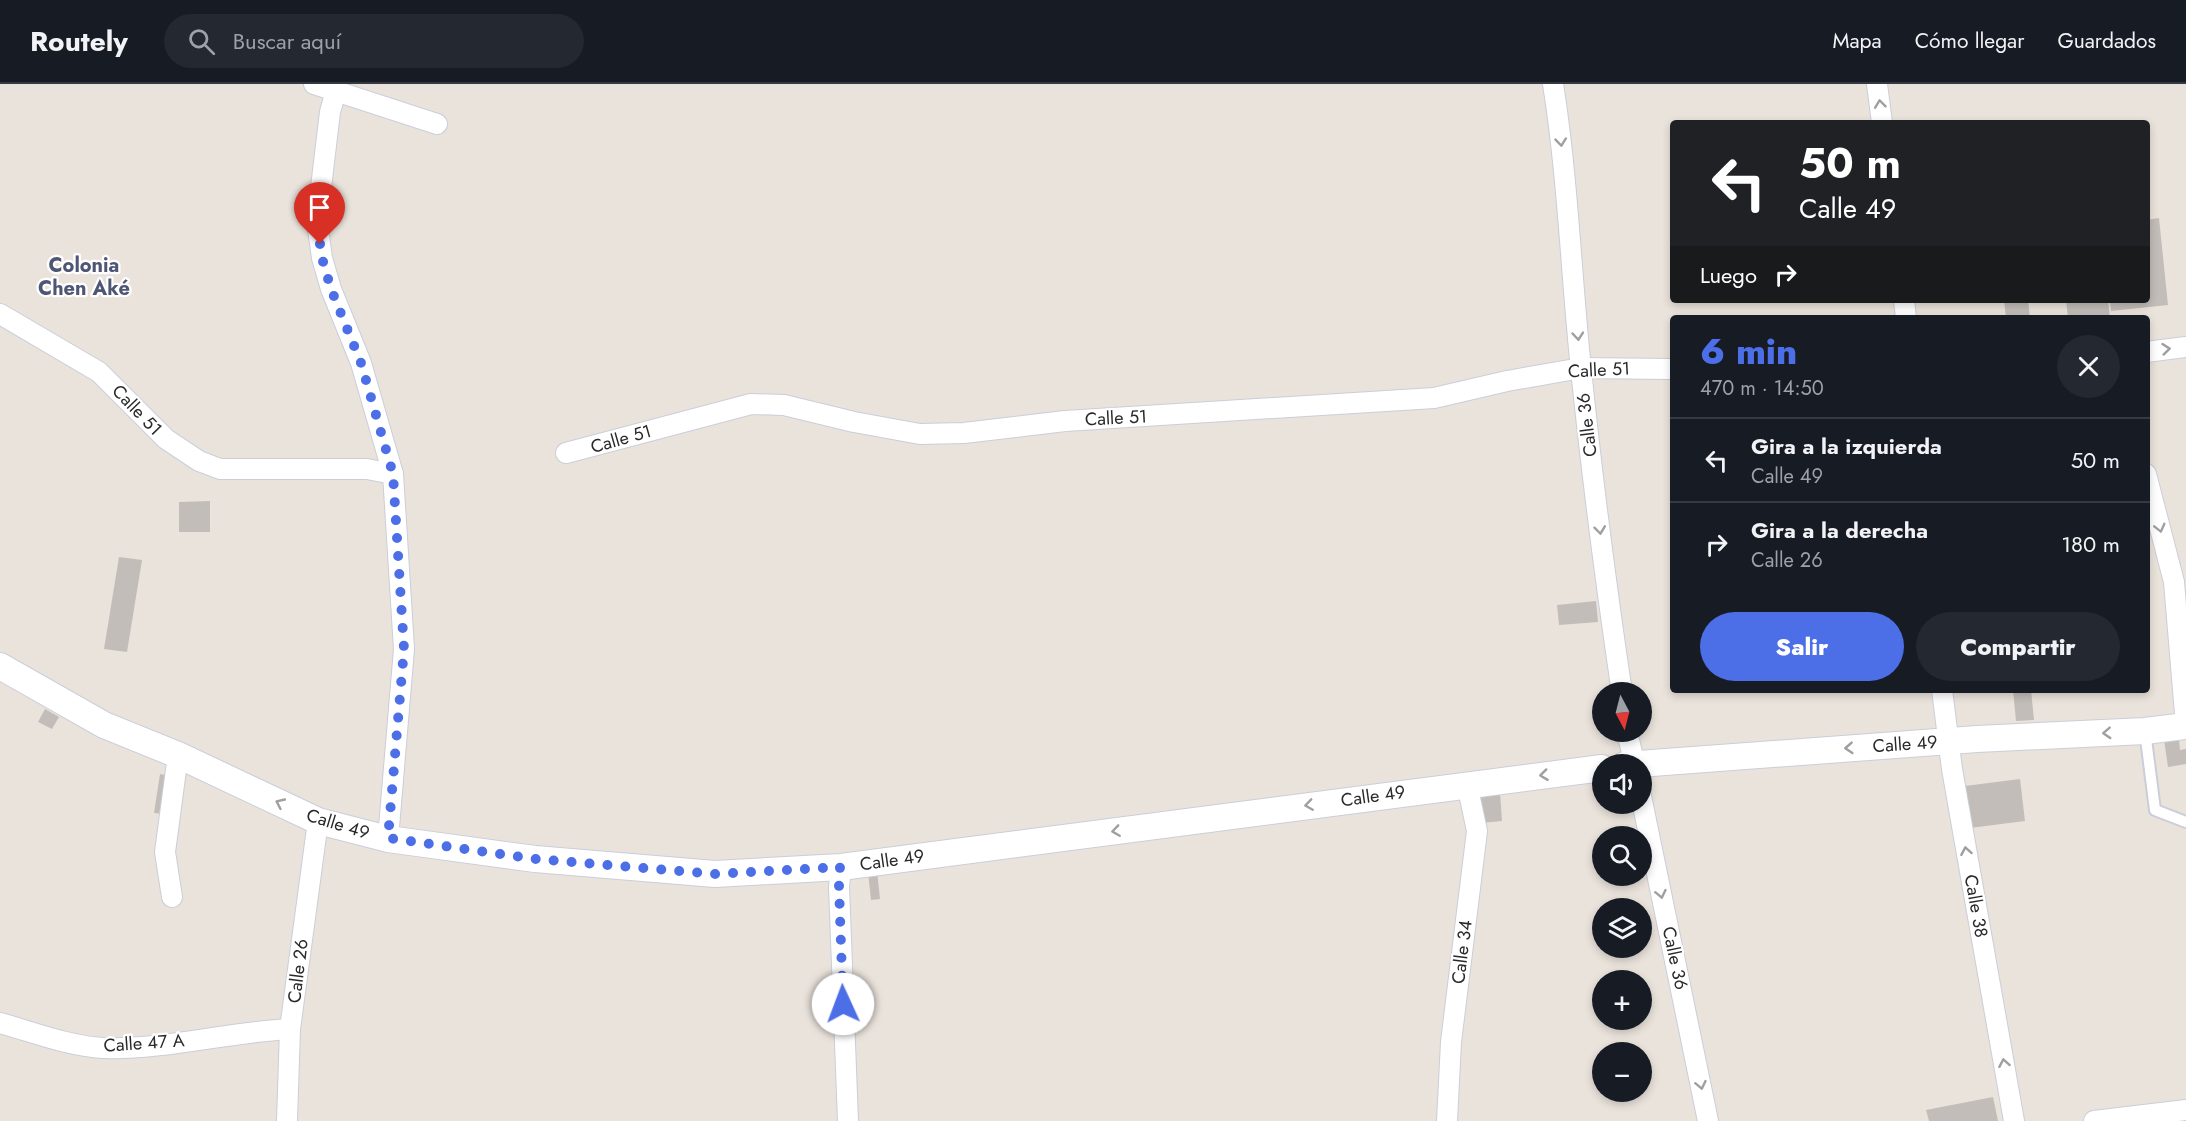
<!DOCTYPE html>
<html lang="es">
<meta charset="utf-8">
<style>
:root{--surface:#171b24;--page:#242831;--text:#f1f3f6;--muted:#9ea1a6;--line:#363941;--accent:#4c6ee7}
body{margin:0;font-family:Jost,sans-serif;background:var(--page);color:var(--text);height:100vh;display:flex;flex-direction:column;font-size:22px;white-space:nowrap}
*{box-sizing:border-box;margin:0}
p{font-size:20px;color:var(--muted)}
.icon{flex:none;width:33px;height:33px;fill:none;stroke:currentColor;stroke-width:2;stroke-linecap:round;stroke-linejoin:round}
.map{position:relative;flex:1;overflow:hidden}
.sheet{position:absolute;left:1670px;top:231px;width:480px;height:378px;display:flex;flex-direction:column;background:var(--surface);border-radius:6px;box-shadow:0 3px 9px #0003}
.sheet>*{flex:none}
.banner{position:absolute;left:1670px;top:36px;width:480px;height:183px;border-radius:6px;box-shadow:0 3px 9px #0003;background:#202124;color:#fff;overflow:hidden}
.needle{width:39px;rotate:173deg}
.tools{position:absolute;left:1592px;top:598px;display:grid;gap:12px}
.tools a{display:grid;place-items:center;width:60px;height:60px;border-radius:50%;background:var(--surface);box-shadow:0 3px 9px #0003;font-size:30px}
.pin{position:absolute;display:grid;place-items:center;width:51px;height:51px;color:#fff;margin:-62px -26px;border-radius:50% 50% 50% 0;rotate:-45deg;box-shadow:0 0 6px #0007}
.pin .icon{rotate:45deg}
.me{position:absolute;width:66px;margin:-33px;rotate:358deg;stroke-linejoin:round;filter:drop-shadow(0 0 4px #0008)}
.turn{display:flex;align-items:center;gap:21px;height:126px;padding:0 30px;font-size:27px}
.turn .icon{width:78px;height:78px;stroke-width:2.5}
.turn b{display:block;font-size:42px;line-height:51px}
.then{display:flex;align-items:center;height:57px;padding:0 30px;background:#0003;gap:12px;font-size:22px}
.round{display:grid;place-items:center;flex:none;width:63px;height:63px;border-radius:32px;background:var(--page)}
.head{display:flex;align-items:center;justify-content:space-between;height:102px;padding:0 30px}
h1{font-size:36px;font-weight:800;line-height:45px;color:var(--accent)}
.button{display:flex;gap:12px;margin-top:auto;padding:12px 30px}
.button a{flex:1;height:69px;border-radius:36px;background:var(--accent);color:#fff;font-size:24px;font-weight:800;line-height:69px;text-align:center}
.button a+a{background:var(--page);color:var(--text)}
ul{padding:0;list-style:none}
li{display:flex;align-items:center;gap:18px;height:84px;padding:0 30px;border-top:2px solid var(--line)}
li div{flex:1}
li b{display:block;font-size:22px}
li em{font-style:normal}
header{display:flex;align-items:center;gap:36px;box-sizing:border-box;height:84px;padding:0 30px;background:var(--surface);border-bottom:2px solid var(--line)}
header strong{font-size:28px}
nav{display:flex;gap:33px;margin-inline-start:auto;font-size:21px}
.search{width:420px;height:54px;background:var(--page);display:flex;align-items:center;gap:15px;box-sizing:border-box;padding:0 21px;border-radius:33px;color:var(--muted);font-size:22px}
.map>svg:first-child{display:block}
.building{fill:#c2bdb9}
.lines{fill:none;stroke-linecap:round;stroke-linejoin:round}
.service-casing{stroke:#cbced9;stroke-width:14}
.minor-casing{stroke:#cbced9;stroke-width:22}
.tertiary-casing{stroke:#cbced9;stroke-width:28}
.service{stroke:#fff;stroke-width:10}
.minor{stroke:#fff;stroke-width:20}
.tertiary{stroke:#fff;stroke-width:26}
.oneway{stroke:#9f9f9f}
.route{stroke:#4c6ee7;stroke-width:10;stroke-dasharray:0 18}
.labels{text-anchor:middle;stroke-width:4.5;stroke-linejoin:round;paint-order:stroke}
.street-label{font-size:18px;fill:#292929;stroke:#fff}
.neighbourhood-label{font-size:20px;font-weight:bold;fill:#4e5675;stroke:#fff}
</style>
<header>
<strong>Routely</strong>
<div class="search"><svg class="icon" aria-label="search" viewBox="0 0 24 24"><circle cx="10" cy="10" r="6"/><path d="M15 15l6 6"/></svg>Buscar aquí</div>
<nav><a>Mapa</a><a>Cómo llegar</a><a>Guardados</a></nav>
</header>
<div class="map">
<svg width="2186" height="1037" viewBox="0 0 2186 1037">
<rect width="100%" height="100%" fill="#eae3dc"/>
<g class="building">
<polygon points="2159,134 2168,221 2111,227 2110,216 2146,216 2146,136"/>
<polygon points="2004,216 2028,216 2030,234 2006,234"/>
<polygon points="2066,216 2108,216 2110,234 2068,234"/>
<polygon points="210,417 210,448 179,448 179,418"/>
<polygon points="119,473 142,476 127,568 104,565"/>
<polygon points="1596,517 1598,538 1559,541 1557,521"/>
<polygon points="2013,606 2031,606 2034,636 2016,637"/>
<polygon points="45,625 59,633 52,645 38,638"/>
<polygon points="2178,647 2180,666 2186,665 2186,680 2168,683 2163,649"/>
<polygon points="160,690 170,692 165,730 154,729"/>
<polygon points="2020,695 2025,737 1962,745 1957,703"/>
<polygon points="1500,709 1502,737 1481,739 1478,711"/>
<polygon points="877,787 880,815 871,816 868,788"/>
<polygon points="1993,1013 1998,1037 1929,1037 1926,1026"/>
</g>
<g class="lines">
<defs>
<polyline id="service" points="2145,647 2155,726 2186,738"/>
<g id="minor">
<polyline points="314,0 437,40"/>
<path d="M 1553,0 C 1568,94 1571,190 1581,285 C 1592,393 1606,501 1622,609"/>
<polyline points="1877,0 1882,39"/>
<polyline points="336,7 330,28 319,120 318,145 322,174 331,205 361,279 393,390 404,565 388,755"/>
<polyline points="1904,216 1906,234"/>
<polyline points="0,230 99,288 166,355 199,377 220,385 367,385 393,390"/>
<polyline points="2146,268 2186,263"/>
<polyline points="566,369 751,320 784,321 854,338 920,350 964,349 1065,337 1434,314 1507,297 1581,284 1672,285"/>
<polyline points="2146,390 2174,498 2186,642"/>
<polyline points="1942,606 1952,685 2014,1037"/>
<polyline points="1627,648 1635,681"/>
<polyline points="1641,712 1708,1037"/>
<polyline points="841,783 839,803 848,1037"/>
<polyline points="172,813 165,768 178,671"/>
<path d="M 0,939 C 33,948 68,962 103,964 C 165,966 228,948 290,945"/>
<polyline points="287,1037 290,945 318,737"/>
<polyline points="1447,1037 1451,958 1477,747 1467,700"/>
<polyline points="2094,1037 2186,1026"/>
</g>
<g id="tertiary">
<polyline points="0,582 104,641 178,671 318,737 388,755 535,775 715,790 841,783 1602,684"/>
<polyline points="1625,681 1977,655 2145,647 2186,642"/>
</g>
</defs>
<use href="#service" class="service-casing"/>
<use href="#minor" class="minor-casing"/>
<use href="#tertiary" class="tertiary-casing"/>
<use href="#service" class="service"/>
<use href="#minor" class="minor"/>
<use href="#tertiary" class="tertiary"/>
</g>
<defs><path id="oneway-chevron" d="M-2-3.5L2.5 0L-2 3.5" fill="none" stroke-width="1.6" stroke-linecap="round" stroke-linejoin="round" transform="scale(1.5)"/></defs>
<g class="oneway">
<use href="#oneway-chevron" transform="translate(1880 20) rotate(-97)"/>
<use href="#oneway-chevron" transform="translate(1561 58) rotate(84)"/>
<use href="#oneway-chevron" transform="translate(1578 252) rotate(85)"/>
<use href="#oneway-chevron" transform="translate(2166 265) rotate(-6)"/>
<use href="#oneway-chevron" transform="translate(2160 444) rotate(76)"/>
<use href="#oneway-chevron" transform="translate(1600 446) rotate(83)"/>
<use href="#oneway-chevron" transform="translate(2107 649) rotate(177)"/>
<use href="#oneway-chevron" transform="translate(1849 664) rotate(176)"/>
<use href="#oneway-chevron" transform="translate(1544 691) rotate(173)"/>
<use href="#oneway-chevron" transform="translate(280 719) rotate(-155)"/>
<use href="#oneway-chevron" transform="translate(1309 721) rotate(172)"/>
<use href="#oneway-chevron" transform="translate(1116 747) rotate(172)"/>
<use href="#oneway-chevron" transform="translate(1966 767) rotate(-100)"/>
<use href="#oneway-chevron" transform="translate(1661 810) rotate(78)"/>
<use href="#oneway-chevron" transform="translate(2004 979) rotate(-100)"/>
<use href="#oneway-chevron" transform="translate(1701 1001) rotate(78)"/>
</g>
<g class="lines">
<polyline class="route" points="320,160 322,174 331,205 361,279 393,390 404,565 388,754 535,775 715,790 840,783 839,802 843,920"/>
</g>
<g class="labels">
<g class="street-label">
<text transform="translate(1599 286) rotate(-3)" y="6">Calle 51</text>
<text transform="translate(137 326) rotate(46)" y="6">Calle 51</text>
<text transform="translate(1116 334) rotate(-3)" y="6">Calle 51</text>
<text transform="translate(1587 341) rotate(-97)" y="6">Calle 36</text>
<text transform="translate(621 355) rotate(-16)" y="6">Calle 51</text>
<text transform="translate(1905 660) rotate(-4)" y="6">Calle 49</text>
<text transform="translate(1373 712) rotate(-8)" y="6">Calle 49</text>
<text transform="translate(338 740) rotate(17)" y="6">Calle 49</text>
<text transform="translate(892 776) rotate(-8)" y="6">Calle 49</text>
<text transform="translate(1976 822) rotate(80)" y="6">Calle 38</text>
<text transform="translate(1462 868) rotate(-83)" y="6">Calle 34</text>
<text transform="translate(1675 874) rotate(78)" y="6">Calle 36</text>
<text transform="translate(298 887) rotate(-83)" y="6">Calle 26</text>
<text transform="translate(144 959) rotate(-4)" y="6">Calle 47 A</text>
</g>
<g class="neighbourhood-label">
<text x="84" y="188">Colonia<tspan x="84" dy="23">Chen Aké</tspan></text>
</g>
</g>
</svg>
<div class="tools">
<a><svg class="needle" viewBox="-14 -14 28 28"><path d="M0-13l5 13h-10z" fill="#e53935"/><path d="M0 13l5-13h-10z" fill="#9ea1a6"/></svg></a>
<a><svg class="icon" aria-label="sound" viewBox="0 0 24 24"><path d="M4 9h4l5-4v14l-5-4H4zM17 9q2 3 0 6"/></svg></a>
<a><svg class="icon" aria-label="search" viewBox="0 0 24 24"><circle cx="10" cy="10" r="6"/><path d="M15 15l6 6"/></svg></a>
<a><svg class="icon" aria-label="layers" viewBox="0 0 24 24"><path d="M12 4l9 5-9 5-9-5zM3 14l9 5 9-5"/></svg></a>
<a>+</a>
<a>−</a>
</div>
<div class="pin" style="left:320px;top:160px;background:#d93025"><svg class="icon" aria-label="arrive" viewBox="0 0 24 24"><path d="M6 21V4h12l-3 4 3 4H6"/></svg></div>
<svg class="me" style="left:843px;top:920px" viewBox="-20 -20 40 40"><circle r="19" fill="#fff"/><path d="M0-13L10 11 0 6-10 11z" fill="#4c6ee7"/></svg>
<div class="banner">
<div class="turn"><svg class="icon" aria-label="left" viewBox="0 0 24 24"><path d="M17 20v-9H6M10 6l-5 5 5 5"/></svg><div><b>50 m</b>Calle 49</div></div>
<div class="then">Luego<svg class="icon" aria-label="right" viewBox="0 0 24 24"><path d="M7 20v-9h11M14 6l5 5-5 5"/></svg></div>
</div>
<section class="sheet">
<div class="head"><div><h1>6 min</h1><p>470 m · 14:50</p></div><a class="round"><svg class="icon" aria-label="close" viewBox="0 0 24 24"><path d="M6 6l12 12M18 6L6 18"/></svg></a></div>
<ul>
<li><svg class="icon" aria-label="left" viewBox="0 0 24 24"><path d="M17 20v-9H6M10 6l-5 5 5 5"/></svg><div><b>Gira a la izquierda</b><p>Calle 49</p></div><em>50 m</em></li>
<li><svg class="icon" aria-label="right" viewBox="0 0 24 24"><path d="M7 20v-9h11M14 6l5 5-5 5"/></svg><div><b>Gira a la derecha</b><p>Calle 26</p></div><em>180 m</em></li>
</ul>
<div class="button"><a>Salir</a><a>Compartir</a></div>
</section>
</div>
